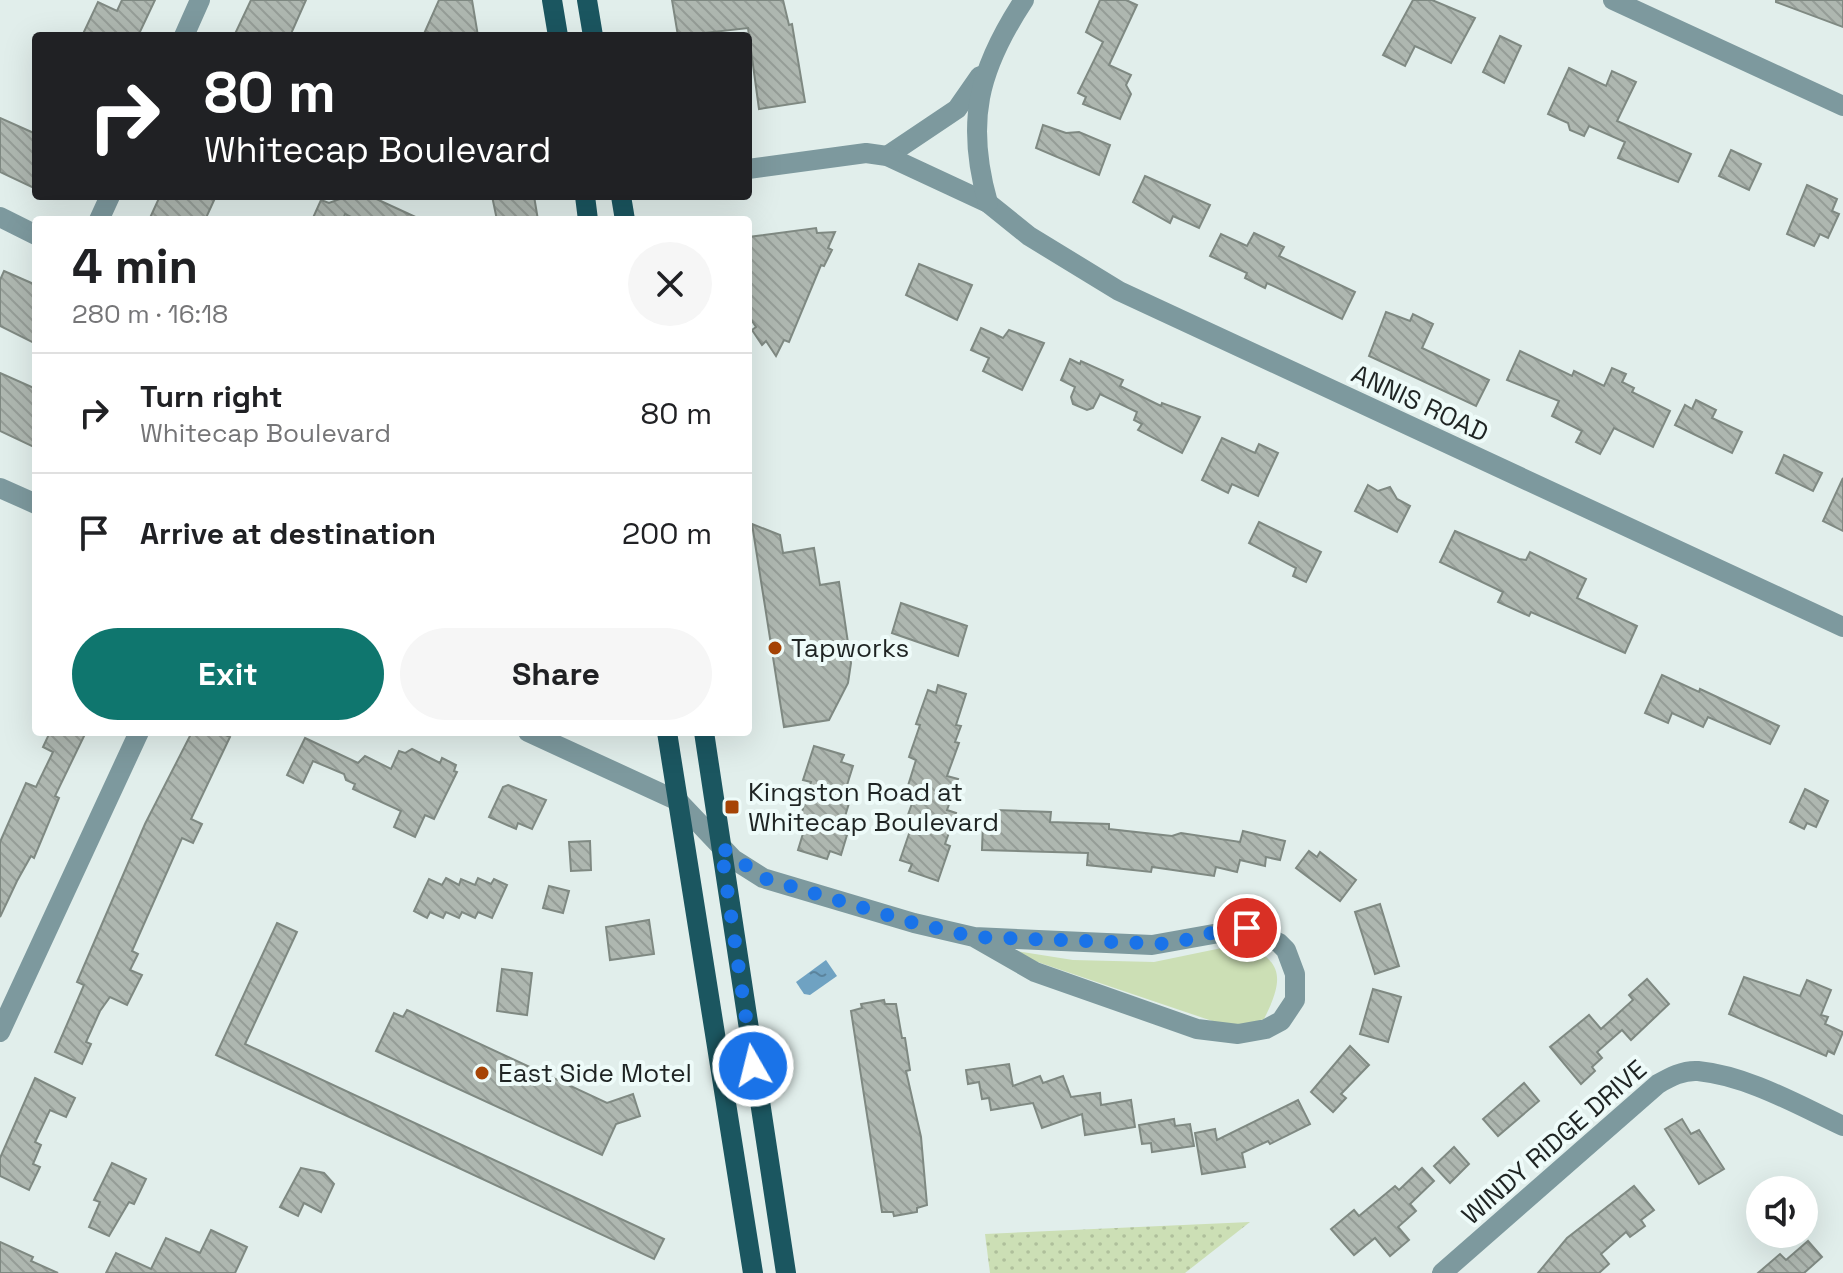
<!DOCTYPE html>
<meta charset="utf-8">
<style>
:root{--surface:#fff;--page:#f6f6f6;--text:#202124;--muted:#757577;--line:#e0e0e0;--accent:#0f766e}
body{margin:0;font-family:"Space Grotesk",sans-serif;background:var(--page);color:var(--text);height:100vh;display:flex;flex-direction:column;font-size:30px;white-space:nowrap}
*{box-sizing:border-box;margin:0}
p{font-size:26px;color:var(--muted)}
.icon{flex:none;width:44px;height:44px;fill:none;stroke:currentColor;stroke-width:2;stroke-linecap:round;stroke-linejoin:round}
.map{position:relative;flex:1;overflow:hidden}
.details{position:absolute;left:32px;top:216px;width:720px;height:520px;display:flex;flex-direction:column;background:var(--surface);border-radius:8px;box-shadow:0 8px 32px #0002}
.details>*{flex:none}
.top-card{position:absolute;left:32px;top:32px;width:720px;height:168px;border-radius:8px;box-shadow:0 8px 32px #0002;background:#202124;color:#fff;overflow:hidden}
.fabs{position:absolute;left:1746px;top:1176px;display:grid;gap:16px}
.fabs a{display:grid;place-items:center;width:72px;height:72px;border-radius:50%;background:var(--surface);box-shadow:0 8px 32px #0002;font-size:40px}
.pin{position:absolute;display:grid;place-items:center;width:68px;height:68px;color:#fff;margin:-34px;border:4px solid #fff;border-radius:50%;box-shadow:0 2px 8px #0007}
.me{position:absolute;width:88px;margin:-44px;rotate:352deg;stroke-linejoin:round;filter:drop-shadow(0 0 6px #0008)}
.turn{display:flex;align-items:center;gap:28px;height:168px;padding:0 40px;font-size:36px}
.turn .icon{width:104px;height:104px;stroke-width:2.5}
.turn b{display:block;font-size:56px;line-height:68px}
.round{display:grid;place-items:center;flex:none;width:84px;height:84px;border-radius:42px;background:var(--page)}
.headline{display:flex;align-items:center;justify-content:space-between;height:136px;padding:0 40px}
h1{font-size:48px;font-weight:600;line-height:60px}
.action{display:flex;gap:16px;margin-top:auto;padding:16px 40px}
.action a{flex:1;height:92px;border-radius:48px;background:var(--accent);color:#fff;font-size:32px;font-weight:600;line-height:92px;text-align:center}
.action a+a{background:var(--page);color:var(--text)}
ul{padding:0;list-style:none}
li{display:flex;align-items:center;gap:24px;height:120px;padding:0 40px;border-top:2px solid var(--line)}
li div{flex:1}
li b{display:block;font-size:30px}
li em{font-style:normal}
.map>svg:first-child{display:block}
.green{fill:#ccdfb5}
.park{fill:url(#park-dots)}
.water{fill:url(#water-ripples)}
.building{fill:url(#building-back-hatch);stroke:#7f8982;stroke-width:2}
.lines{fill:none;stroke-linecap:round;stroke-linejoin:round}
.minor{stroke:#7d999e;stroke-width:20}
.primary{stroke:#1b5660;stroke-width:20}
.route{stroke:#1a73e8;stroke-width:14;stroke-dasharray:0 25.2}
.poi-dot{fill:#a64406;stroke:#eefbf9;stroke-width:3}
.labels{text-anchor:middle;stroke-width:8;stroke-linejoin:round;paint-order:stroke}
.street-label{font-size:26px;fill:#1f2423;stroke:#eefbf9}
.poi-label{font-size:26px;fill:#1f2423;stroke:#eefbf9;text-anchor:start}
</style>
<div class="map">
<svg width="1843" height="1273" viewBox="0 0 1843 1273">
<defs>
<pattern id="park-dots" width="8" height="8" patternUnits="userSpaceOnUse" patternTransform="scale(2)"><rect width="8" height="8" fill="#ccdfb5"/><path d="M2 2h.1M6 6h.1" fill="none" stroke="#afbf9b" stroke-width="1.8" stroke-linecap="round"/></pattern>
<pattern id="water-ripples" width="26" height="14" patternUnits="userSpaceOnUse" patternTransform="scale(2)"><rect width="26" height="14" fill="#6fa2c2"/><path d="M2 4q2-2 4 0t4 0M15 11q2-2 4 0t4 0" fill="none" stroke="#5b849d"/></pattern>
<pattern id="building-back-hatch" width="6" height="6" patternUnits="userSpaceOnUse" patternTransform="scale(2)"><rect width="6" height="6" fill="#aeb7b0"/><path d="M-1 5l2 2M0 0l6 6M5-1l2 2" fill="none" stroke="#959d97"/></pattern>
</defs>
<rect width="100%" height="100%" fill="#e1eeeb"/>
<path class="green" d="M 1241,944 C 1286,960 1283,981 1264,1019 L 1236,1029 L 996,948 L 1073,960 L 1154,962 Z"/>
<polygon class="park" points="1250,1222 1185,1273 990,1273 985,1234"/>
<polygon class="water" points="826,960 837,976 810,995 804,994 796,982"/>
<g class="building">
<polygon points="122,0 155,0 138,36 82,36 98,2 117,11"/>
<polygon points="251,0 306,0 290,36 234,36"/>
<polygon points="439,0 472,0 478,36 423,36"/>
<polygon points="672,0 783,0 789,25 792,24 805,102 759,109 748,28 678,36"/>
<polygon points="1100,0 1126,0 1137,5 1109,65 1131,75 1126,85 1131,94 1120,119 1083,104 1086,97 1078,93 1103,42 1086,32"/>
<polygon points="1413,0 1432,0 1475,18 1451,63 1415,46 1405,66 1383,55"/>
<polygon points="1776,0 1843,0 1843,27 1776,2"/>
<polygon points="1500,36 1521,46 1504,83 1483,72"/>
<polygon points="1569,68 1606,86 1612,71 1636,82 1617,121 1691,154 1678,182 1618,158 1625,142 1589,126 1584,136 1570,130 1568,123 1548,114"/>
<polygon points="0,118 36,134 36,189 0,172"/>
<polygon points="1043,125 1066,133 1079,132 1110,145 1099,175 1036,148"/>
<polygon points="1731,150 1761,164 1749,190 1719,176"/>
<polygon points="1145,176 1210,205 1199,228 1173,216 1170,223 1133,202"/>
<polygon points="1807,185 1837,199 1832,211 1839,214 1828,238 1820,234 1814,246 1787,234"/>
<polygon points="160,196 216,196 205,220 149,220"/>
<polygon points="348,196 370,196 422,220 357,220 345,214 343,220 312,220 321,200 329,203"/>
<polygon points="492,196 534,196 538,220 497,220"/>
<polygon points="816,228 817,233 835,232 828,248 832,250 824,266 821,265 789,342 784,340 776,356 766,341 762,345 752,330 756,327 748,315 749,237"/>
<polygon points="1254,233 1284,247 1279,256 1355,292 1342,319 1267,283 1265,288 1245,278 1247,273 1210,256 1221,234 1247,246"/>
<polygon points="919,264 972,285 957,320 906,295"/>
<polygon points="4,271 36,285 36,344 0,326 0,280"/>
<polygon points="1386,312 1410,321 1413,314 1433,324 1422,348 1489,380 1476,406 1369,356"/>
<polygon points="981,328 1003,338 1009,330 1044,343 1022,390 983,371 989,358 971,350"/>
<polygon points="1520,351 1572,376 1574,371 1604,386 1612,368 1626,374 1622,382 1634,388 1632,392 1670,411 1653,447 1614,428 1600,454 1576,442 1582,431 1552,416 1559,401 1507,380"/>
<polygon points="1070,359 1080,364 1081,361 1123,380 1120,386 1161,406 1162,403 1200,417 1182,453 1138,430 1142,424 1134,420 1137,412 1100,394 1093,408 1087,410 1073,404 1071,397 1075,387 1061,380"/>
<polygon points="0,373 36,389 36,448 0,431"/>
<polygon points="1696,400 1716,410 1712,418 1742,432 1732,453 1675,425 1685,405 1692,409"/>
<polygon points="1222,438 1255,453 1259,444 1278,453 1258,496 1232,484 1228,493 1202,480"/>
<polygon points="1784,455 1822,473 1813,491 1776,473"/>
<polygon points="1843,478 1843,531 1823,521"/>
<polygon points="1368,485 1378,491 1390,487 1397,499 1410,506 1397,532 1355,511"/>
<polygon points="1259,522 1321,552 1306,582 1293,576 1296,568 1249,543"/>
<polygon points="752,524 780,535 783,553 814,548 820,585 839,582 851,663 848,683 829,720 784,727"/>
<polygon points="1455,531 1519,559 1526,560 1530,552 1586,579 1577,598 1637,626 1625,653 1531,612 1529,616 1498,602 1503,592 1440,562"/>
<polygon points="901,603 967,626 958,656 892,633"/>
<polygon points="1662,675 1699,692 1700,689 1779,726 1770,744 1708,717 1703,727 1672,713 1668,723 1645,713"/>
<polygon points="938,685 966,694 956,725 961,726 955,742 959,743 947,776 958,779 947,810 956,813 945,844 950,846 938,881 909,871 912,864 900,860 911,828 904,826 915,795 906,792 916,760 909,757 920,725 916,724 928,690 936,693"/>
<polygon points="50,732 86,732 55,796 59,798 34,858 31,856 17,881 0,917 0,842 26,783 36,787 53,752 43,747"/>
<polygon points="192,732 219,732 230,737 191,819 202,824 193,843 182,838 132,951 138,954 130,970 142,975 127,1005 110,997 100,1011 86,1042 91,1044 82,1064 55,1052 84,985 77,982 145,824"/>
<polygon points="305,738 358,763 365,756 391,769 399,751 405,753 412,749 440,763 442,758 456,765 454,771 457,772 434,819 425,815 415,837 394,827 401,811 353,789 355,784 346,780 344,774 313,761 303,783 287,775"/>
<polygon points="814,746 844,755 841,762 853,766 843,798 850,800 840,833 847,835 841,855 830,851 827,859 798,850 808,817 801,815 811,782 803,780"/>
<polygon points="508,785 546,800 532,829 518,823 516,829 489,817 503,787"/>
<polygon points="1805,789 1828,801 1816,827 1807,823 1804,829 1790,822"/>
<polygon points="995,810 1051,812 1050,822 1109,824 1109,829 1172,836 1181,833 1240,842 1243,831 1285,841 1280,860 1266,857 1265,866 1240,860 1237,872 1216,867 1214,876 1152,867 1151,872 1087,865 1088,853 982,850 983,822 995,819"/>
<polygon points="590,841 591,870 571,871 569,842"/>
<polygon points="1309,851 1317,857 1320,852 1356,880 1340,901 1296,868"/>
<polygon points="446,878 459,885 461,879 475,885 478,878 491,884 494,879 507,885 492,918 478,912 475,918 462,912 459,918 446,912 443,918 430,912 427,918 414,911 429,879 442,885"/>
<polygon points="549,886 569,891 563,913 543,908"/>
<polygon points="1380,904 1399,966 1375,974 1355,912"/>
<polygon points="649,920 654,954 610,960 606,927"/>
<polygon points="277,923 297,932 245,1044 664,1239 654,1259 216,1055"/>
<polygon points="502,969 532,973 527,1015 497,1011"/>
<polygon points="1744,977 1800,996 1807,980 1831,990 1821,1015 1828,1017 1825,1024 1843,1032 1834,1054 1828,1051 1826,1056 1729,1014"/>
<polygon points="1647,979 1669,1004 1631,1040 1622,1030 1597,1052 1602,1058 1592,1067 1595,1071 1581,1084 1550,1047 1589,1015 1601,1029 1633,1000 1629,995"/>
<polygon points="1373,989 1401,997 1388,1042 1360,1034"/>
<polygon points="884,1000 885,1004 896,1004 902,1038 905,1038 910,1070 906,1071 921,1137 927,1205 917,1208 917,1212 894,1216 893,1212 882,1212 851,1011 862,1008 861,1004"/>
<polygon points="407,1010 607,1103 633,1094 640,1116 616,1124 602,1155 376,1051 394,1013 403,1017"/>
<polygon points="1350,1046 1369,1065 1341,1094 1346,1098 1333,1112 1311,1092"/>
<polygon points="1009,1064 1013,1086 1040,1076 1043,1083 1063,1076 1071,1097 1100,1093 1101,1105 1131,1100 1135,1127 1085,1135 1082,1114 1042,1128 1033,1103 991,1110 989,1098 982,1099 979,1082 968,1084 966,1070"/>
<polygon points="35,1078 75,1098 66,1117 50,1110 35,1142 41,1145 33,1164 40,1167 29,1190 0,1176 0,1158"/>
<polygon points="1524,1083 1539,1101 1498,1136 1483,1119"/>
<polygon points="1298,1100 1310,1124 1270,1144 1268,1141 1242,1153 1245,1167 1202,1174 1195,1133 1215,1129 1217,1140"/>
<polygon points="1174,1119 1175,1126 1190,1124 1194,1146 1152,1152 1151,1143 1142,1144 1139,1125"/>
<polygon points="1682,1119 1691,1134 1699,1130 1724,1169 1699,1184 1665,1129"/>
<polygon points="1454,1147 1469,1164 1450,1183 1434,1166"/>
<polygon points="112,1163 146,1179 134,1204 129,1202 109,1236 89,1227 100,1202 94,1200"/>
<polygon points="301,1168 324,1173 334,1184 321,1212 304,1203 298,1216 280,1207"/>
<polygon points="1422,1168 1434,1181 1410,1204 1416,1211 1398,1227 1409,1240 1390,1256 1375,1238 1354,1255 1331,1229 1354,1210 1359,1216 1395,1186 1399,1190"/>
<polygon points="1634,1186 1654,1210 1641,1220 1645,1226 1630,1237 1626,1232 1601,1254 1609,1264 1599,1273 1538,1273 1567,1238"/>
<polygon points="211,1230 247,1247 235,1273 106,1273 116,1253 151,1269 166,1238 200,1253"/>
<polygon points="1808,1241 1822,1257 1804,1273 1758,1273 1780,1254 1786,1260"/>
<polygon points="0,1242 33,1257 31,1261 58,1273 0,1273"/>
</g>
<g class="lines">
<g class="minor">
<polyline points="1613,0 1843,106"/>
<polyline points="184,36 200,0"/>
<polyline points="887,156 957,109 980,76"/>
<polyline points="748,169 866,153 887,156 988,203 1029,236 1119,291 1843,627"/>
<path d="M 988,203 C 965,122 978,70 1024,0"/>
<polyline points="0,217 36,235"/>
<polyline points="99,220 110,196"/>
<polyline points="0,488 36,504"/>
<polyline points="528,732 678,801 733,859 763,878 914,923 974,937 1152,945 1247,928 1279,943 1286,950 1295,974 1295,1000 1281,1021 1266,1029 1238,1034 1197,1029 1035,972 974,937"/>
<polyline points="0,1032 139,732"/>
<path d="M 1442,1273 L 1658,1084 C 1670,1077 1683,1070 1698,1071 C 1748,1076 1798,1105 1843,1126"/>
</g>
<g class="primary">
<polyline points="552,0 558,36"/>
<polyline points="587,0 593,36"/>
<polyline points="585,196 588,220"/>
<polyline points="621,196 625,220"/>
<polyline points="667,732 753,1273"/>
<polyline points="704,732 786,1273"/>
</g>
</g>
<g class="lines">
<polyline class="route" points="753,1066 721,847 763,878 914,923 974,937 1171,944 1226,929 1247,928"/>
</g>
<g class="poi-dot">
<circle cx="775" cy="648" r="8"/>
<rect x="724" y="799" width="16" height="16" rx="4"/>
<circle cx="482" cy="1073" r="8"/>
</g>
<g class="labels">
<g class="street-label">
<text transform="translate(1420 403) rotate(25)" y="9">ANNIS ROAD</text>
<text transform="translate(1554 1142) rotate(-41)" y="9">WINDY RIDGE DRIVE</text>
</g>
<g class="poi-label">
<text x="791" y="657">Tapworks</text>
<text x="748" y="801">Kingston Road at<tspan x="748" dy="30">Whitecap Boulevard</tspan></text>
<text x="498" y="1082">East Side Motel</text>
</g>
</g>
</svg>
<div class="fabs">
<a><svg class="icon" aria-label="sound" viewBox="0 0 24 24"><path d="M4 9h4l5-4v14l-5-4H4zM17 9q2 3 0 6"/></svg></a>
</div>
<div class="pin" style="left:1247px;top:928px;background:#d93025"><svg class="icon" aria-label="arrive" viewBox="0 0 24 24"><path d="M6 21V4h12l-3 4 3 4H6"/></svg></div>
<svg class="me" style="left:753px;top:1066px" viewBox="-20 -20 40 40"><circle r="17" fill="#1a73e8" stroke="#fff" stroke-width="3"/><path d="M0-11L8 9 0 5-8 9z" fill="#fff"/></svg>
<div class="top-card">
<div class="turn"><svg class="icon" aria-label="right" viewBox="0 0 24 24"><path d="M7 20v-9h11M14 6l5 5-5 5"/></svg><div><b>80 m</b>Whitecap Boulevard</div></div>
</div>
<section class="details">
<div class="headline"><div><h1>4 min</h1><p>280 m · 16:18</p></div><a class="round"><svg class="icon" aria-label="close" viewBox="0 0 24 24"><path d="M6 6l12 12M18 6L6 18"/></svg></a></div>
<ul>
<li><svg class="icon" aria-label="right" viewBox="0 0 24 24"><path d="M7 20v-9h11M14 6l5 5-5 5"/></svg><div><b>Turn right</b><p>Whitecap Boulevard</p></div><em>80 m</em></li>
<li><svg class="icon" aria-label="arrive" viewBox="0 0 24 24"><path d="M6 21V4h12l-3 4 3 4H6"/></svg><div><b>Arrive at destination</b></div><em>200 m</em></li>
</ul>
<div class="action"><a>Exit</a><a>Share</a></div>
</section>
</div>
